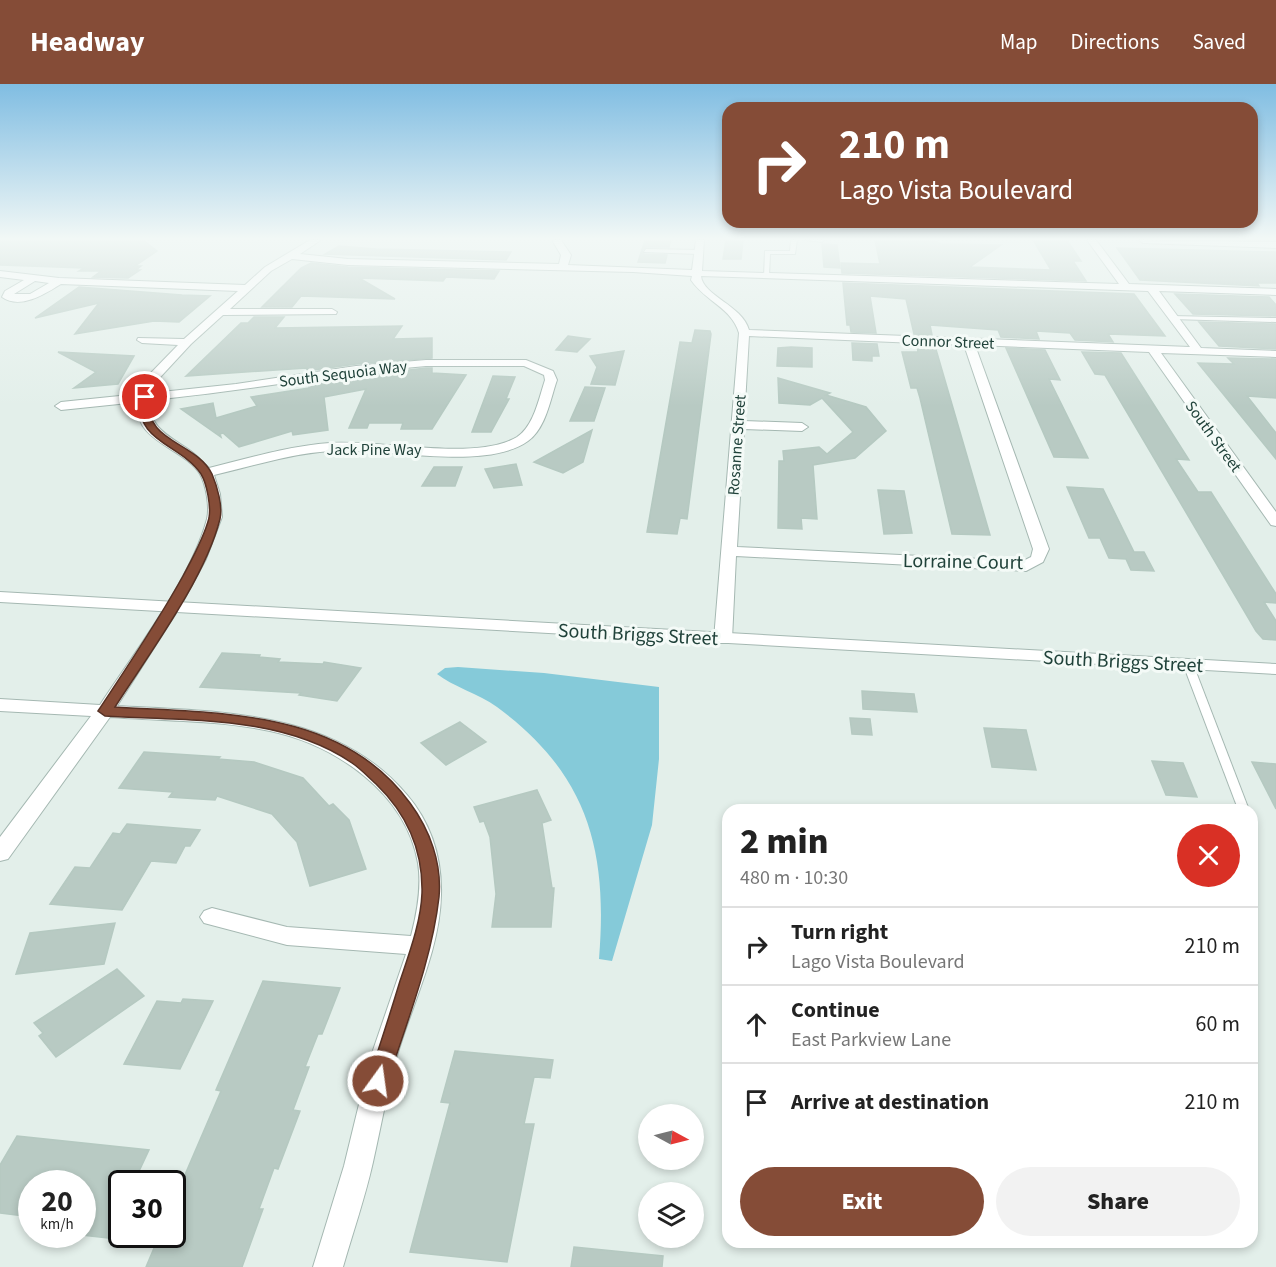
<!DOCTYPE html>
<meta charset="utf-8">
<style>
:root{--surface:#fff;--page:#f2f2f2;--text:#222;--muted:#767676;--line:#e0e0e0;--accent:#854c37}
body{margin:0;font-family:"Source Sans 3",sans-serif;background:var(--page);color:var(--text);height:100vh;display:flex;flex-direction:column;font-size:22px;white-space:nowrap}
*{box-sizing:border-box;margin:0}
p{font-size:20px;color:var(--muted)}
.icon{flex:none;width:33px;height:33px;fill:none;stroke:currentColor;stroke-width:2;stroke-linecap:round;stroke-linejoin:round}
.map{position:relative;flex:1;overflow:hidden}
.panel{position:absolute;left:722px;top:720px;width:536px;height:444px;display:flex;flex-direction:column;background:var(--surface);border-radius:18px;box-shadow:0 3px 9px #0003}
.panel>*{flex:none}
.top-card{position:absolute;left:722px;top:18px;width:536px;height:126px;border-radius:18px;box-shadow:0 3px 9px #0003;background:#854c37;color:#fff;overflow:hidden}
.needle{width:39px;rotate:97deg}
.fabs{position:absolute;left:638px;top:1020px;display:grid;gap:12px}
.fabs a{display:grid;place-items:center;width:66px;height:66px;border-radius:50%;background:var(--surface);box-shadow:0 3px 9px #0003;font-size:30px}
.speed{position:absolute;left:18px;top:1086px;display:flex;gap:12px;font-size:30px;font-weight:700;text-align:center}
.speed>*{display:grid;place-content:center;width:78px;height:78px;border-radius:50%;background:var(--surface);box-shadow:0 3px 9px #0003;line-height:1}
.speed small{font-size:15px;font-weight:400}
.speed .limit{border:3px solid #111;border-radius:9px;background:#fff;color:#111}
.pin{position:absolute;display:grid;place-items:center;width:51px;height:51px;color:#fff;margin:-26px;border:3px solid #fff;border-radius:50%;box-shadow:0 2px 6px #0007}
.me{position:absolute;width:66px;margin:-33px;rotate:14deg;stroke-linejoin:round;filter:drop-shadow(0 0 4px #0008)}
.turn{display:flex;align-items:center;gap:21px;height:126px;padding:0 18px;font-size:27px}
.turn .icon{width:78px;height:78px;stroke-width:2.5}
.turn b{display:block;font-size:42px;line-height:51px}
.round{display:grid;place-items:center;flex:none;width:63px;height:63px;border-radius:32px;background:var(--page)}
.head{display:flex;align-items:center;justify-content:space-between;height:102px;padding:0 18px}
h1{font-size:36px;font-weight:800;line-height:45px}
.button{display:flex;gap:12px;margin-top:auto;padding:12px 18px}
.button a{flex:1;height:69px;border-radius:36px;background:var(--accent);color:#fff;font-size:24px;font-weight:800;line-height:69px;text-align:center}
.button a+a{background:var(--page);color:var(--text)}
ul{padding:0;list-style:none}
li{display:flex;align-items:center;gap:18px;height:78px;padding:0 18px;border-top:2px solid var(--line)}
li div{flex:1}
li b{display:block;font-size:22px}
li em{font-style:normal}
header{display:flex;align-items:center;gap:36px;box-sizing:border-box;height:84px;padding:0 30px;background:var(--accent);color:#fff}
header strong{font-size:28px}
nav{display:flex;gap:33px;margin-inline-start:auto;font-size:21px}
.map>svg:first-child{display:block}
.water{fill:#85cad9}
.building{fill:#b8cac3;stroke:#b5c9c1;stroke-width:1.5}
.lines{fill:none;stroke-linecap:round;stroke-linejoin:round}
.service-casing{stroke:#a5b8b2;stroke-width:2}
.minor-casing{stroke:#a5b8b2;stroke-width:2}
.tertiary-casing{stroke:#a5b8b2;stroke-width:2}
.service{fill:#fff;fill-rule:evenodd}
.minor{fill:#fff;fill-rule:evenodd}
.tertiary{fill:#fff;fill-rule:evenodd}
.route{fill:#854c37;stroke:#563124;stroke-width:1.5}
.labels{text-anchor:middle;stroke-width:6;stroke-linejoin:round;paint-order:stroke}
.far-street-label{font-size:16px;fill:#20423a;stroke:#f4faf7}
.street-label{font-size:20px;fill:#20423a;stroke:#f4faf7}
</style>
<header>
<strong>Headway</strong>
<nav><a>Map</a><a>Directions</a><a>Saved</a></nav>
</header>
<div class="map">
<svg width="1276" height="1183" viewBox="0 0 1276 1183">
<rect width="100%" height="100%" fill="#e3efea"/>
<path class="water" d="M 458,583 L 544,589 L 659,603 L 659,675 L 652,741 L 612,877 L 599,875 C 608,766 588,690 497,623 C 479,610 452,602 437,590 L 445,584 Z"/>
<g class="building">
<polygon points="0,156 143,156 157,167 135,182 141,182 136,186 140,186 128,194 93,193 101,187 79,187 84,184 0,181"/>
<polygon points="645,156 671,156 669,163 646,163 642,167 644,170 667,171 665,179 638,178"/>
<polygon points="726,156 743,156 741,175 723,175"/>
<polygon points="875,156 933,156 941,160 1001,161 970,183 1051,186 1033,156 1067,156 1081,177 1073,177 1086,197 842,189 841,179 880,180"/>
<polygon points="822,160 837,161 840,184 824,183"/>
<polygon points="339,162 376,165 511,168 506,176 325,170"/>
<polygon points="1117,164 1276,168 1276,199 1257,199 1259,202 1140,196"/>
<polygon points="311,179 348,183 499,187 494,195 446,193 443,197 359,194 395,215 301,212 292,223 262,223 301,184"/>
<polygon points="843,199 1134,210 1165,252 1108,250 1113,258 1075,256 1070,249 1036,247 1039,255 1001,253 998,246 930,241 932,251 914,250 906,215 870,212 876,249 851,248 850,241 847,241"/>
<polygon points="79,203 182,211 210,212 179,238 154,237 75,250 99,219 35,234"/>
<polygon points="1175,210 1269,213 1276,221 1276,232 1193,230"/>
<polygon points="254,233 284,233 275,244 402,242 393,255 432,254 432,274 356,280 307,287 307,284 186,292 241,239 248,239"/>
<polygon points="1199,238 1276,240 1276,265 1219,262"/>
<polygon points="695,246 710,247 711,250 687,435 680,434 677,450 647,448 680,258 692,259"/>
<polygon points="568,252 590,255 577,268 556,266"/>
<polygon points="852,259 877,260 879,272 872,272 872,277 853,276"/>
<polygon points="917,261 935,262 990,451 952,450 920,314 917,304 911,304 902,268 918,268"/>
<polygon points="791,263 812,264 812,283 777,282 778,264"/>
<polygon points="1006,264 1045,266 1060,296 1049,295 1088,374 1054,373"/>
<polygon points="624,267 615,301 591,300 597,283 590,272"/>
<polygon points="58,268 134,272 118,300 74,304 96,288"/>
<polygon points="1082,268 1121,269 1189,376 1176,375 1198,408 1211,408 1276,510 1276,519 1264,518 1276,537 1276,556 1263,555 1256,547 1105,291 1095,290"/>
<polygon points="1228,274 1276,275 1276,314 1247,312 1276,349 1276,375 1198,279 1234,280"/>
<polygon points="426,284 432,284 432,289 466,291 432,345 401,345 403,339 369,339 367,344 349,344 366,305 324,313 328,346 293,351 292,347 239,363 223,349 220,350 221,353 181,325 213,319 216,334 257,322 251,313 309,304 309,298"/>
<polygon points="493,292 515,293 506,315 509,315 491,348 472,348"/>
<polygon points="778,294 830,309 826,311 866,323 886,347 855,374 813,381 817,435 801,434 802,445 778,444 779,377 784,377 783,367 819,363 827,370 853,348 822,314 810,321 779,319"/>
<polygon points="585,303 605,304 594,337 570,337"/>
<polygon points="592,346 583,378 563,389 534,378"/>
<polygon points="516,380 522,401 494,404 485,385"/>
<polygon points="434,383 462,383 455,402 422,402"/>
<polygon points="1067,403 1103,405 1134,468 1144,468 1154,487 1131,486 1126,475 1109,474 1100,454 1089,454"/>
<polygon points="878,406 904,407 912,449 884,450"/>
<polygon points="222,569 260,571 259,573 280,575 278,578 323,580 324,578 361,584 337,617 299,611 301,609 200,603"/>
<polygon points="862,607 914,610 917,628 863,625"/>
<polygon points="850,634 870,635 872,651 852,650"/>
<polygon points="460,638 486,658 446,681 421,659"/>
<polygon points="984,644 1026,646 1036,686 992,683"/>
<polygon points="144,668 220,673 218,675 254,678 303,694 329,722 333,720 349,736 366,785 310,802 297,758 272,730 217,712 215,716 169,713 173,708 119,704"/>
<polygon points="1152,677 1183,679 1197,713 1166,711"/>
<polygon points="1252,678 1276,680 1276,725"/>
<polygon points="537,706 551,736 542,739 552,804 554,804 551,843 492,843 496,810 490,753 484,737 480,738 474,723"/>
<polygon points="127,740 200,746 190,762 185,762 176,779 151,777 122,826 50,820 75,783 90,784 113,749 120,750"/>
<polygon points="115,839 104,880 16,890 30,849"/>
<polygon points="117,885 144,912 56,973 39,952 43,949 34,939"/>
<polygon points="263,897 340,904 322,950 318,950 305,983 309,983 293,1026 300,1027 278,1085 274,1084 259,1125 263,1125 242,1183 146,1183 160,1150 172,1150 172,1121 221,1007 216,1006"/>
<polygon points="183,915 213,917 180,985 124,980 157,917 181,919"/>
<polygon points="455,967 553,976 550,994 534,993 524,1040 534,1040 507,1178 410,1168 450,1019 441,1018"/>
<polygon points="17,1052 149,1066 133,1100 122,1100 122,1125 108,1154 82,1151 82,1100 32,1100 32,1133 0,1129 0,1081"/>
<polygon points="574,1163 663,1172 662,1183 571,1183"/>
</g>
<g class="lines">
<defs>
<g id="service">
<polygon points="791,156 797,156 795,170 770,170 769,192 764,193 765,167 790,167"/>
<polygon points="805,156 824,156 822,158"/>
<polygon points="646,165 698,166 701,168 698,170 644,168"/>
<polygon points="1170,232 1276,234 1276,238 1172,235 1169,233"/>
<polygon points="1188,577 1193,580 1249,726 1238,725 1183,580"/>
</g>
<g id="minor">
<path d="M 310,156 L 321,156 L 300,170 L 348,175 L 559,180 L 561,171 L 552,156 L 561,156 L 571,171 L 568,181 L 692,186 L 696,156 L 704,156 L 702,187 L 1119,200 L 1087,156 L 1096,156 L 1129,200 L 1276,205 L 1276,211 L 1159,207 L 1201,264 L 1276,267 L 1276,273 L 1161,269 L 1276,428 L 1276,442 L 1271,441 L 1149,268 L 975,261 L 1049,465 L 1043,478 L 1026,487 L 736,472 L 732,555 L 729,559 L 717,559 L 714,555 L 739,249 C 732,224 705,217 691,196 L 692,192 L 633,188 L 348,181 L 292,175 L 271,187 L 230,225 L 332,225 L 337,228 L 336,230 L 223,231 L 191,260 L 153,301 L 152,309 L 236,300 L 356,282 L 426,276 L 526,276 L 553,287 L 557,296 C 550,316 546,344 528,357 C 485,388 382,363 330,367 C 290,370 252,382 214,391 L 220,410 L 222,433 L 206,475 L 180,523 L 117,622 C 219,628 335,625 407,711 C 431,739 442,774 441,811 C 440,866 412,920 397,972 C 387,1007 381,1043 373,1078 C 365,1114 353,1148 343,1183 L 313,1183 L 344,1082 L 370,975 L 406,870 L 287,861 L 204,839 L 200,833 L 204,827 L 212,824 L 287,843 L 411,852 C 417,829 422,803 418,779 C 406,709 336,661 270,647 C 218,636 163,637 110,633 L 8,775 L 0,777 L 0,753 L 91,632 L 0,627 L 0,615 L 100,621 C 134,569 191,495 207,435 C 210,423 206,401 200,390 C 183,363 132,357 138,318 L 61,326 L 55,322 L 61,318 L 139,310 L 143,297 L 178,261 L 142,259 L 137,256 L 138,254 L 184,255 L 238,207 L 61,200 C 45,210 20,226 2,213 L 5,207 L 24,196 L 0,193 L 0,187 L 59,194 L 245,201 L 265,183 ZM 701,192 L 1148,207 L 1190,263 L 749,246 C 742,221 703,212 701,192 ZM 35,197 L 49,199 L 30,210 L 14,210 ZM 749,252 L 964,261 L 1033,465 L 1031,473 L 1023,477 L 737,463 L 744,345 L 802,347 L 808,343 L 802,339 L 744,337 ZM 426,282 L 524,282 L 544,291 L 545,296 C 539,314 534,342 517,353 C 476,378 380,355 330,359 C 289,362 249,374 209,384 C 202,378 196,370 188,365 C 169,352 147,343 151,316 C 243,307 334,290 426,282 Z"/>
<polygon points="1139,156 1276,158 1276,164 1143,159"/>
</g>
<polygon id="tertiary" points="0,508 1276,580 1276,590 0,518"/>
</defs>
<use href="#service" class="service-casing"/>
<use href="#minor" class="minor-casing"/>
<use href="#tertiary" class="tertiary-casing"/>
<use href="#service" class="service"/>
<use href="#minor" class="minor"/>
<use href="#tertiary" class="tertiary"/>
</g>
<linearGradient id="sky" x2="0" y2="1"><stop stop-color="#80bde2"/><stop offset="0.48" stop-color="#f2f8f6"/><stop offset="1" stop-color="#f2f8f6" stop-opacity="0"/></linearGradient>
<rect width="1276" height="322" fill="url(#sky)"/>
<path class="route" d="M 145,310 L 150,313 C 142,359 196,357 212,390 C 217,402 223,422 220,435 C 205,495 149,570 115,623 C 220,630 341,624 410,719 C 430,746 442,779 439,813 C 432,875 407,937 388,997 L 385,1003 L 378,1006 L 371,1003 L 368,997 C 379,964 390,930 400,897 C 409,870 421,838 422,809 C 423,766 407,730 376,700 C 368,693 361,685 352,679 C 282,631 186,637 105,632 L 98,627 C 127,583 157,539 183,492 C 192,475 204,454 209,434 C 211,422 207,400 201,390 C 181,360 133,358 141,313 Z"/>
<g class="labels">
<g class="far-street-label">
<text transform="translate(948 257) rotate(2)" y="6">Connor Street</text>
<text transform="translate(343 289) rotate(-7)" y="6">South Sequoia Way</text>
<text transform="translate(1214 352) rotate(54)" y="6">South Street</text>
<text transform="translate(736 361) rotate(-86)" y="6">Rosanne Street</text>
<text x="374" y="371">Jack Pine Way</text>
</g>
<g class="street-label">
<text transform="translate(963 477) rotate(1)" y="7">Lorraine Court</text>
<text transform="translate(638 550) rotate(3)" y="7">South Briggs Street</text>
<text transform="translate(1123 577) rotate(3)" y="7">South Briggs Street</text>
</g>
</g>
</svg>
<div class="fabs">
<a><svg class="needle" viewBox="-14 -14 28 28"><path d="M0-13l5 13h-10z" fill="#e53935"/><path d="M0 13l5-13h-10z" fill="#767676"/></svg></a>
<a><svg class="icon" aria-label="layers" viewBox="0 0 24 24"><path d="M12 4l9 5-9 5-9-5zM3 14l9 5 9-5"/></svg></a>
</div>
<div class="speed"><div>20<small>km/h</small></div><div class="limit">30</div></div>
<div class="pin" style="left:145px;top:313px;background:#d93025"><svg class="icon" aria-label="arrive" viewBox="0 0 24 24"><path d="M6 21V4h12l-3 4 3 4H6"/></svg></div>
<svg class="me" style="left:378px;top:997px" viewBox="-20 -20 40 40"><circle r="17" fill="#854c37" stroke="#fff" stroke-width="3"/><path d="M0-11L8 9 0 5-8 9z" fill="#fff"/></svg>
<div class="top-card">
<div class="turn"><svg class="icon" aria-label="right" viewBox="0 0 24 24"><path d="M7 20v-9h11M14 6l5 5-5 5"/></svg><div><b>210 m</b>Lago Vista Boulevard</div></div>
</div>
<section class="panel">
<div class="head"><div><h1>2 min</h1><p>480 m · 10:30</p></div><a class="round" style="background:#d93025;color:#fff"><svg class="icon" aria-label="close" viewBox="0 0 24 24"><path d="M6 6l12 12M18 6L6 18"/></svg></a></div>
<ul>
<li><svg class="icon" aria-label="right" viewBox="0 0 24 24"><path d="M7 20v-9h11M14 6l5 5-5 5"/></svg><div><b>Turn right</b><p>Lago Vista Boulevard</p></div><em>210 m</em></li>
<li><svg class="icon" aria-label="ahead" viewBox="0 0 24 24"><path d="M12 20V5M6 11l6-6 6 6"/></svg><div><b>Continue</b><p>East Parkview Lane</p></div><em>60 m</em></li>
<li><svg class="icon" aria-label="arrive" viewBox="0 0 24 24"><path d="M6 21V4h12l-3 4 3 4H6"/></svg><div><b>Arrive at destination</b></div><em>210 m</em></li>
</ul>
<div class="button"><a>Exit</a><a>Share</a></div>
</section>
</div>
